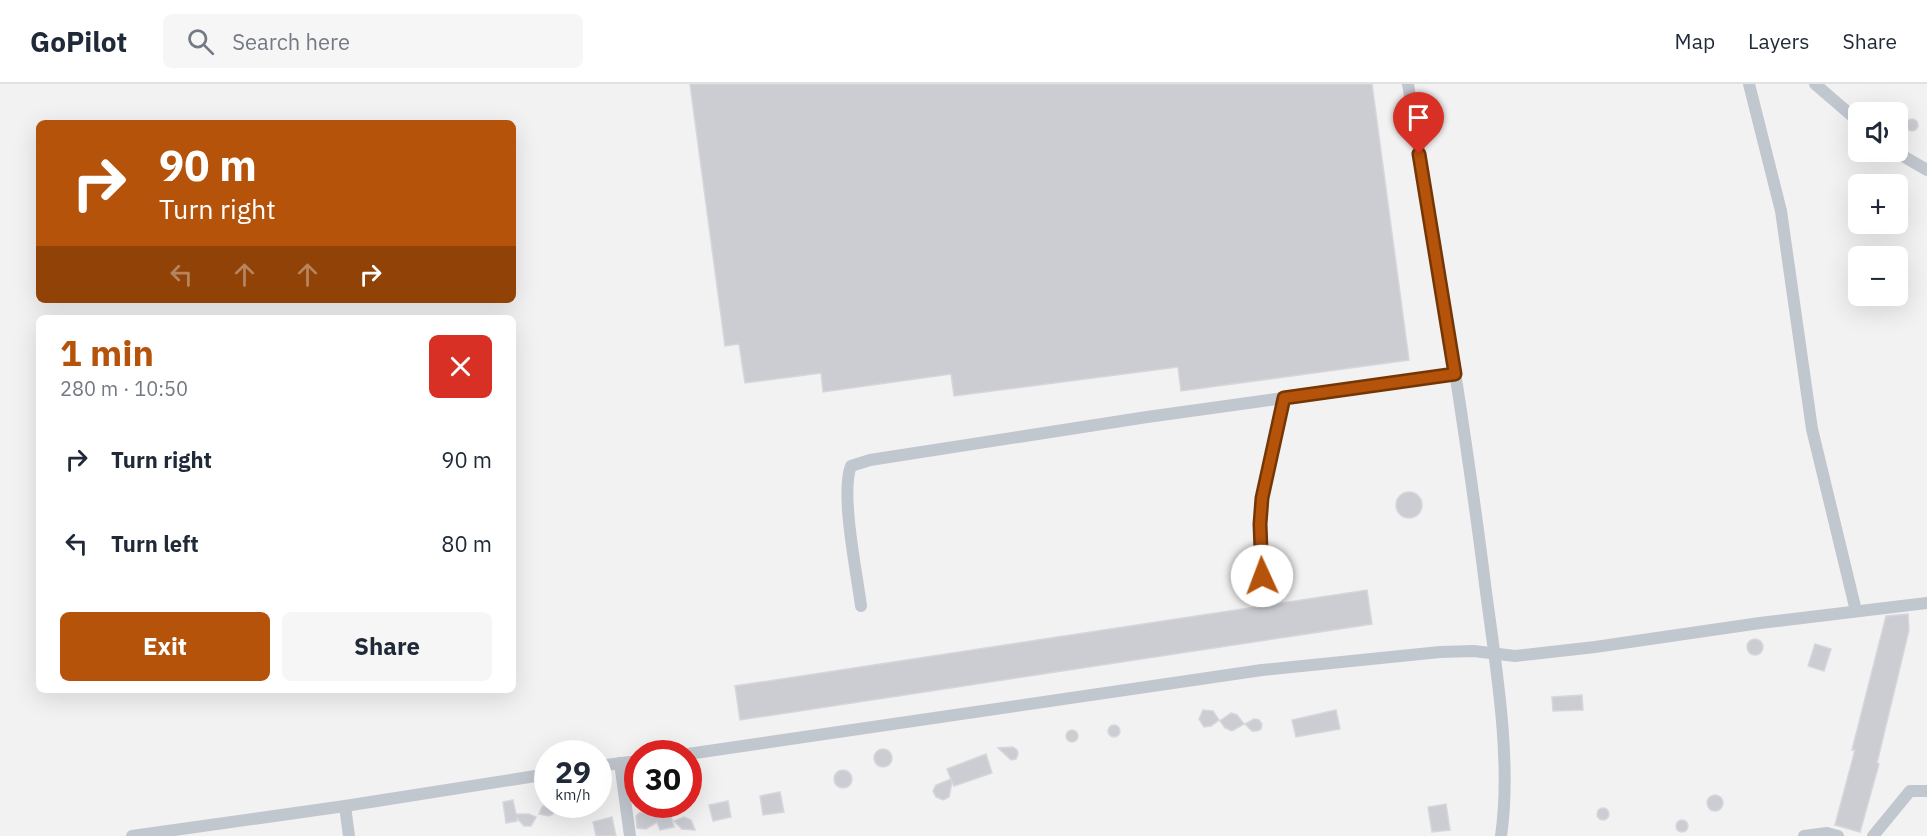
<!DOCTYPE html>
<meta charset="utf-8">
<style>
:root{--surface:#fff;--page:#f6f6f7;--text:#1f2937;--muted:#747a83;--line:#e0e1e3;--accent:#b45309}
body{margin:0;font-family:"IBM Plex Sans",sans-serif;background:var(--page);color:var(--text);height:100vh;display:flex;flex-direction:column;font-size:22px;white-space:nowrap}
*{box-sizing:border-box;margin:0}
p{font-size:20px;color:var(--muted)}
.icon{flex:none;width:33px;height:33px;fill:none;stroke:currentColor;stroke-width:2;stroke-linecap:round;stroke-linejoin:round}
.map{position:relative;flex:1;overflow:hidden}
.panel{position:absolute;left:36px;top:231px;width:480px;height:378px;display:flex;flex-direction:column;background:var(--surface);border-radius:9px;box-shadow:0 6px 24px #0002}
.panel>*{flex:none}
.guide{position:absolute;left:36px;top:36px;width:480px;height:183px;border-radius:9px;box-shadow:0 6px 24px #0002;background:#b45309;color:#fff;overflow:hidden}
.controls{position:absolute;left:1848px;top:18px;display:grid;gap:12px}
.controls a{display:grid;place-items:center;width:60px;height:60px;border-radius:9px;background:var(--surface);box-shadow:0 6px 24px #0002;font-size:30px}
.speed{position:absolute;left:534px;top:656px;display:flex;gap:12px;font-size:30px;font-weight:700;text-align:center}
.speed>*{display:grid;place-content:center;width:78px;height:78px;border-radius:50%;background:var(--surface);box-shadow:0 6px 24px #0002;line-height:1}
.speed small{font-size:15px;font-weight:400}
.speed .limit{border:9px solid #d22;background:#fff;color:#111}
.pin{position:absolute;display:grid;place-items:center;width:51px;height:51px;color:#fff;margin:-62px -26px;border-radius:50% 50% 50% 0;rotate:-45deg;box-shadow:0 0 6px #0007}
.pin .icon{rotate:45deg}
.me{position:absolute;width:66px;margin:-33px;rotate:358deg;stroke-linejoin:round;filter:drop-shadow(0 0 4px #0008)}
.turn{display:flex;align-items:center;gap:21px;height:126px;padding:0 24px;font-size:27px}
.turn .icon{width:78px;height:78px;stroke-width:2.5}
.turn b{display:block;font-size:42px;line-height:51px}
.lanes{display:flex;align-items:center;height:57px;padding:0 24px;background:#0003;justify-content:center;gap:30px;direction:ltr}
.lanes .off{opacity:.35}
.round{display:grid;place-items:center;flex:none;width:63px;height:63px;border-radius:9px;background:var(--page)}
.head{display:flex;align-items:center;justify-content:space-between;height:102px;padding:0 24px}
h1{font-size:36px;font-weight:700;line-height:45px;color:var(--accent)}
.action{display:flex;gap:12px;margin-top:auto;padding:12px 24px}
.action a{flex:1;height:69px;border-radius:9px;background:var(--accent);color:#fff;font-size:24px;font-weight:700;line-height:69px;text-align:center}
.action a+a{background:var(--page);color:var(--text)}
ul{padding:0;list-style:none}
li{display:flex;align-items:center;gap:18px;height:84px;padding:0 24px}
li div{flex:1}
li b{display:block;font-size:22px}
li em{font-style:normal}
header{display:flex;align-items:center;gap:36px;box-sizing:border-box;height:84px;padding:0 30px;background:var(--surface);border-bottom:2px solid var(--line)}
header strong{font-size:28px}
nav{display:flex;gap:33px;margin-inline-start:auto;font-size:21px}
.search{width:420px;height:54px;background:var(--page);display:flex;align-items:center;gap:15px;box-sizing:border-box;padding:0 21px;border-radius:9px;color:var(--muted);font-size:22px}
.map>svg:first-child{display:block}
.building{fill:#cccdd3;stroke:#d6d7dc;stroke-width:1.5}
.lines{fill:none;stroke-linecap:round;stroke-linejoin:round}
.street{stroke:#c1c7ce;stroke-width:12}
.route-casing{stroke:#753606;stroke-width:15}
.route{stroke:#b45309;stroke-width:10}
</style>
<header>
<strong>GoPilot</strong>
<div class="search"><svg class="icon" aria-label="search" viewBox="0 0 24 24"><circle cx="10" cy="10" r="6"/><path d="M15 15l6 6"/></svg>Search here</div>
<nav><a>Map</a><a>Layers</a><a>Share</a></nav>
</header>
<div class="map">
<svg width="1927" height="752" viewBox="0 0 1927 752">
<rect width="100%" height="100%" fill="#f3f2f2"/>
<g class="building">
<polygon points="690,0 1372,0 1409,276 1181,307 1178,283 954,312 951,290 823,308 821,289 745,299 739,260 725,262"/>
<circle cx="1912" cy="41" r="6"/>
<circle cx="1409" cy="421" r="13"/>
<polygon points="1367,506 1372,540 740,636 735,602"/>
<polygon points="1908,530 1909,546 1877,679 1879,680 1860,748 1835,741 1855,666 1852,666 1886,532"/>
<circle cx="1755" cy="563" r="8"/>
<polygon points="1815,560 1831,565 1824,587 1808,582"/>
<polygon points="1582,611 1583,626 1553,627 1552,613"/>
<polygon points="1203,626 1213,627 1219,636 1211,642 1204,643 1199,635"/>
<polygon points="1336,626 1340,645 1296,653 1292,636"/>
<polygon points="1231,629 1237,631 1244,640 1232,647 1225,644 1220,637"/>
<polygon points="1254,635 1259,636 1262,640 1261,645 1257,647 1252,647 1245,640"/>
<circle cx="1114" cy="647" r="6"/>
<circle cx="1072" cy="652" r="6"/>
<polygon points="1013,663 1017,666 1018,670 1016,675 1011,676 998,664"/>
<circle cx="883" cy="674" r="9"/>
<polygon points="986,670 992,689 954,702 952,698 949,713 943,716 936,713 933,707 936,701 951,695 947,685"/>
<circle cx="843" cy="695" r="9"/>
<polygon points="780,708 784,728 763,731 760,712"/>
<circle cx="1715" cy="719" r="8"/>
<polygon points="513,716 516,730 529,730 536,733 531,742 524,742 517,734 517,737 506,739 503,718"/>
<polygon points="728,717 731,733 713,737 709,721"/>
<polygon points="546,720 550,720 554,725 553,730 549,732 539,730 542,723"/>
<polygon points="1446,720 1450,746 1432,748 1428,723"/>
<polygon points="680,721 670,729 674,743 660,746 657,738 646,745 637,744 636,732 639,729"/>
<circle cx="1603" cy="730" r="6"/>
<polygon points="612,733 616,752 596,752 593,738"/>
<polygon points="684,733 691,736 695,746 682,745 674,737"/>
<circle cx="1682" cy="742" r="6"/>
</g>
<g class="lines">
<g class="street">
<path d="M 1408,0 C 1436,169 1465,338 1486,508 C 1496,583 1512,677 1501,752"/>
<polyline points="1749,0 1781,127 1812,345 1856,527"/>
<polyline points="1815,0 1858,37"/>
<polyline points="1896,68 1927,86"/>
<polyline points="1262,492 1260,440 1262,414 1283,314"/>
<path d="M 861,522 C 857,490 840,409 851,382 L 870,376 L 1147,333 L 1456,290"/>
<polyline points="688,670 1262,586 1440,568 1474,567 1515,572 1595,563 1760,539 1927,519"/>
<polyline points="620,679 630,752"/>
<polyline points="598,682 638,677"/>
<polyline points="345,722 349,752"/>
<polyline points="132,752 345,722 548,690"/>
<polyline points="1804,752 1827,749 1838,752"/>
<polyline points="1873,752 1910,707 1927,707"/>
</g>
</g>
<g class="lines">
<defs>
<polyline id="route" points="1262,492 1260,440 1262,414 1284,314 1455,290 1419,70"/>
</defs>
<use href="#route" class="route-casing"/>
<use href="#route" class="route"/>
</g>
</svg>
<div class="controls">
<a><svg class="icon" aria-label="sound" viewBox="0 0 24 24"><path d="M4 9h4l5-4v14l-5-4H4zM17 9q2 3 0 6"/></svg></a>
<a>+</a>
<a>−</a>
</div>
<div class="speed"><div>29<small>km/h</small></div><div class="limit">30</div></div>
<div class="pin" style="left:1419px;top:70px;background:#d93025"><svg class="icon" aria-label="arrive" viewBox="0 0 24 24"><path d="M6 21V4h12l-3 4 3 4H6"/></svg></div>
<svg class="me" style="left:1262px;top:492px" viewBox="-20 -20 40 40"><circle r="19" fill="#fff"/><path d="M0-13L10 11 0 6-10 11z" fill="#b45309"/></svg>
<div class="guide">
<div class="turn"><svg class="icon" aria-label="right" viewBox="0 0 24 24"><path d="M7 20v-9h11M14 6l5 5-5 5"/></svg><div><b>90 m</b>Turn right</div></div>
<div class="lanes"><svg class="icon off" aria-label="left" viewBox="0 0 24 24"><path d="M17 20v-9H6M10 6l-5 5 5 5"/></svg><svg class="icon off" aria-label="ahead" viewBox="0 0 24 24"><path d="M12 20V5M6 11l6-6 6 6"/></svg><svg class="icon off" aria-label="ahead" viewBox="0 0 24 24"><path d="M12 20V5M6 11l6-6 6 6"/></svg><svg class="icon" aria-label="right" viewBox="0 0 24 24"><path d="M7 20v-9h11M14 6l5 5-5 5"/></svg></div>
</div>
<section class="panel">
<div class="head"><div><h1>1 min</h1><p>280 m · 10:50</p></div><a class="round" style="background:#d93025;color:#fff"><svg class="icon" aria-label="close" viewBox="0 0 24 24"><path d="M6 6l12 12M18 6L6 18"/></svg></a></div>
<ul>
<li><svg class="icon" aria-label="right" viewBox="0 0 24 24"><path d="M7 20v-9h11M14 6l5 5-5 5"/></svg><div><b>Turn right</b></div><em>90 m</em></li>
<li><svg class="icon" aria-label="left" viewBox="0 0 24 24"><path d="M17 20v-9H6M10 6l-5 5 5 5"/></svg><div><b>Turn left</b></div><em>80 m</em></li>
</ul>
<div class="action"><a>Exit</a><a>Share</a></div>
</section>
</div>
